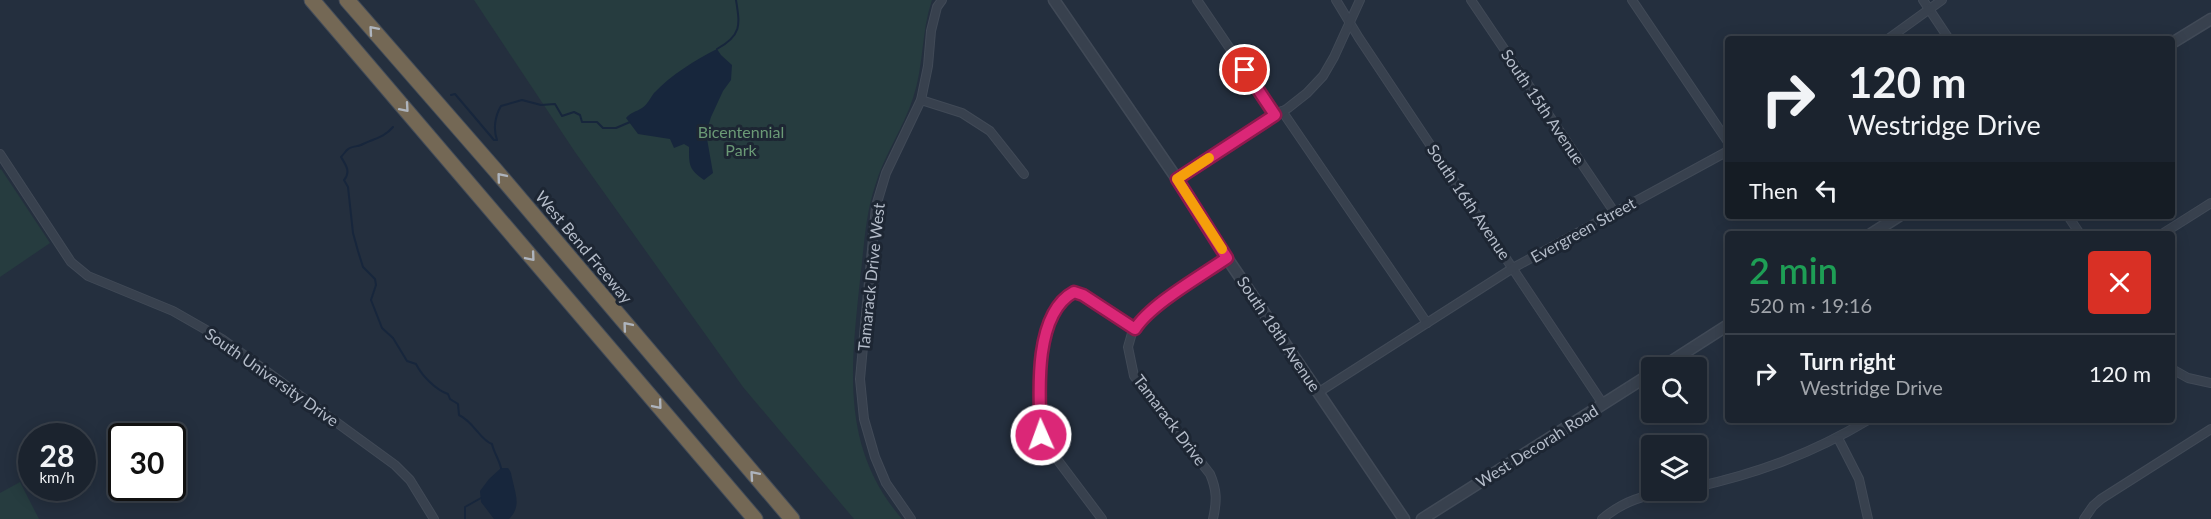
<!DOCTYPE html>
<meta charset="utf-8">
<style>
:root{--surface:#1b232e;--page:#282f3a;--text:#f1f3f6;--muted:#a0a4aa;--line:#39404a}
body{margin:0;font-family:Lato,sans-serif;background:var(--page);color:var(--text);height:100vh;display:flex;flex-direction:column;font-size:22px;white-space:nowrap}
*{box-sizing:border-box;margin:0}
p{font-size:20px;color:var(--muted)}
.icon{flex:none;width:33px;height:33px;fill:none;stroke:currentColor;stroke-width:2;stroke-linecap:round;stroke-linejoin:round}
.map{position:relative;flex:1;overflow:hidden}
.sheet{position:absolute;left:1725px;top:231px;width:450px;height:192px;display:flex;flex-direction:column;background:var(--surface);border-radius:6px;box-shadow:0 3px 15px #0003,0 0 0 2px var(--line)}
.sheet>*{flex:none}
.top-card{position:absolute;left:1725px;top:36px;width:450px;height:183px;border-radius:6px;box-shadow:0 3px 15px #0003,0 0 0 2px var(--line);background:#1b232e;color:var(--text);overflow:hidden}
.fabs{position:absolute;left:1641px;top:357px;display:grid;gap:12px}
.fabs a{display:grid;place-items:center;width:66px;height:66px;border-radius:6px;background:var(--surface);box-shadow:0 3px 15px #0003,0 0 0 2px var(--line);font-size:30px}
.speed{position:absolute;left:18px;top:423px;display:flex;gap:12px;font-size:30px;font-weight:700;text-align:center}
.speed>*{display:grid;place-content:center;width:78px;height:78px;border-radius:50%;background:var(--surface);box-shadow:0 3px 15px #0003,0 0 0 2px var(--line);line-height:1}
.speed small{font-size:15px;font-weight:400}
.speed .limit{border:3px solid #111;border-radius:9px;background:#fff;color:#111}
.pin{position:absolute;display:grid;place-items:center;width:51px;height:51px;color:#fff;margin:-26px;border:3px solid #fff;border-radius:50%;box-shadow:0 2px 6px #0007}
.me{position:absolute;width:66px;margin:-33px;rotate:358deg;stroke-linejoin:round;filter:drop-shadow(0 0 4px #0008)}
.turn{display:flex;align-items:center;gap:21px;height:126px;padding:0 24px;font-size:27px}
.turn .icon{width:78px;height:78px;stroke-width:2.5}
.turn b{display:block;font-size:42px;line-height:51px}
.then{display:flex;align-items:center;height:57px;padding:0 24px;background:#0003;gap:12px;font-size:22px}
.round{display:grid;place-items:center;flex:none;width:63px;height:63px;border-radius:6px;background:var(--page)}
.overview{display:flex;align-items:center;justify-content:space-between;height:102px;padding:0 24px}
h1{font-size:36px;font-weight:600;line-height:45px;color:#1e9e55}
ul{padding:0;list-style:none}
li{display:flex;align-items:center;gap:18px;height:78px;padding:0 24px;border-top:2px solid var(--line)}
li div{flex:1}
li b{display:block;font-size:22px}
li em{font-style:normal}
.map>svg:first-child{display:block}
.green{fill:#263c3f}
.water{fill:#17263c}
.lines{fill:none;stroke-linecap:round;stroke-linejoin:round}
.stream{stroke:#17263c;stroke-width:2}
.minor-casing{stroke:#414a57;stroke-width:10}
.tertiary-casing{stroke:#414a57;stroke-width:13}
.motorway-casing{stroke:#434c59;stroke-width:17}
.minor{stroke:#38414e;stroke-width:8}
.tertiary{stroke:#38414e;stroke-width:10}
.motorway{stroke:#746855;stroke-width:15}
.oneway{stroke:#aeb4bd}
.route-casing{stroke:#8e194d;stroke-width:15}
.route{stroke:#db2777;stroke-width:10}
.slow{stroke:#f59e0b;stroke-width:10}
.labels{text-anchor:middle;stroke-width:6;stroke-linejoin:round;paint-order:stroke}
.street-label{font-size:16px;fill:#b4bcc9;stroke:#1d2633}
.park-label{font-size:16px;fill:#6b9a76;stroke:#1d2633}
</style>
<div class="map">
<svg width="2211" height="519" viewBox="0 0 2211 519">
<rect width="100%" height="100%" fill="#242f3e"/>
<g class="green">
<path d="M 474,0 L 932,0 C 921,32 924,66 913,98 C 903,129 884,155 875,186 C 865,216 864,249 860,280 C 851,367 840,447 902,519 L 854,519 L 743,387 L 575,152 Z"/>
<polygon points="1,169 50,243 0,277 0,170"/>
<polygon points="20,482 39,519 0,519 0,493"/>
</g>
<g class="water">
<path d="M 717,49 L 721,55 L 732,65 L 731,80 L 723,91 L 711,117 L 706,133 L 713,173 L 704,180 C 689,169 689,166 689,147 L 684,144 L 674,148 L 670,139 L 638,134 L 626,118 C 631,112 636,112 642,108 C 648,104 650,98 654,93 C 671,75 695,60 717,49 Z"/>
<path d="M 501,468 L 508,468 C 512,473 511,475 513,482 C 516,496 521,507 509,519 L 494,519 L 481,502 L 480,491 L 489,479 Z"/>
</g>
<g class="lines">
<g class="stream">
<path d="M 717,49 C 742,35 740,25 736,0"/>
<path d="M 451,95 L 455,94 L 494,140 L 497,140 C 493,129 495,116 501,106 L 522,100 L 541,105 L 555,104 L 562,116 L 574,112 L 580,115 L 582,122 L 597,122 L 603,128 L 616,128 L 630,122"/>
<path d="M 393,127 C 384,138 372,139 361,145 C 356,147 351,146 347,150 C 345,152 343,155 341,157 C 346,165 351,172 344,180 L 348,187 L 353,233 L 358,251 L 363,267 L 375,279 L 376,285 L 371,300 L 382,328 L 393,338 L 407,361 L 416,364 C 422,376 436,390 448,394 L 450,399 L 458,404 L 459,415 C 474,422 480,440 492,444 C 494,453 499,459 501,468"/>
<polyline points="465,519 465,507 481,498"/>
</g>
<defs>
<g id="minor">
<polyline points="1197,0 1275,115"/>
<polyline points="1336,0 1359,38 1603,404"/>
<polyline points="1471,0 1615,213"/>
<polyline points="1632,0 1728,142"/>
<polyline points="1923,0 1949,39"/>
<polyline points="1888,39 1942,0"/>
<polyline points="921,100 962,113 990,131 1024,174"/>
<polyline points="1282,111 1427,323"/>
<polyline points="0,154 71,262 88,276 173,311 222,339 395,465 410,480 434,519"/>
<polyline points="1177,179 1288,108 1307,93 1323,76 1334,57 1360,0"/>
<polyline points="2068,216 2080,234"/>
<polyline points="2162,234 2211,203"/>
<polyline points="2172,369 2188,378 2211,383"/>
<polyline points="1319,392 1513,268 1728,151"/>
<polyline points="1838,438 1859,479 1868,519"/>
<path d="M 1696,487 C 1759,473 1813,453 1868,420"/>
<polyline points="911,519 886,483 875,457 864,419 860,379 876,206 886,173 921,100 928,66 931,31 937,7 942,0"/>
<path d="M 1102,519 L 1044,442 L 1041,435 C 1039,395 1033,314 1074,292 L 1083,295 L 1135,329"/>
<path d="M 1213,519 C 1217,501 1217,490 1210,474 L 1134,376 L 1128,347 L 1132,333 L 1141,319 L 1227,258"/>
<path d="M 1602,519 C 1626,499 1644,496 1674,490"/>
<polyline points="2084,519 2093,506 2101,499 2211,429"/>
</g>
<g id="tertiary">
<polyline points="1054,0 1177,179 1227,258 1404,519"/>
<polyline points="2172,43 2211,19"/>
<polyline points="1871,234 1899,216"/>
<polyline points="1661,368 1728,325"/>
<polyline points="1422,519 1652,373"/>
</g>
<g id="motorway">
<polyline points="312,0 755,519"/>
<polyline points="347,0 497,172 792,519"/>
</g>
</defs>
<use href="#minor" class="minor-casing"/>
<use href="#tertiary" class="tertiary-casing"/>
<use href="#motorway" class="motorway-casing"/>
<use href="#minor" class="minor"/>
<use href="#tertiary" class="tertiary"/>
<use href="#motorway" class="motorway"/>
</g>
<defs><path id="oneway-chevron" d="M-2-3.5L2.5 0L-2 3.5" fill="none" stroke-width="1.6" stroke-linecap="round" stroke-linejoin="round" transform="scale(1.5)"/></defs>
<g class="oneway">
<use href="#oneway-chevron" transform="translate(373 30) rotate(-131)"/>
<use href="#oneway-chevron" transform="translate(405 108) rotate(49)"/>
<use href="#oneway-chevron" transform="translate(501 177) rotate(-130)"/>
<use href="#oneway-chevron" transform="translate(531 257) rotate(50)"/>
<use href="#oneway-chevron" transform="translate(627 326) rotate(-130)"/>
<use href="#oneway-chevron" transform="translate(658 405) rotate(50)"/>
<use href="#oneway-chevron" transform="translate(754 475) rotate(-131)"/>
</g>
<g class="lines">
<defs>
<path id="route" d="M 1041,435 C 1039,395 1033,314 1074,292 L 1083,295 L 1135,329 C 1151,304 1201,276 1227,258 L 1177,179 L 1275,115 L 1245,70"/>
</defs>
<use href="#route" class="route-casing"/>
<use href="#route" class="route"/>
<polyline class="slow" points="1209,158 1177,179 1222,249"/>
</g>
<g class="labels">
<g class="street-label">
<text transform="translate(1543 107) rotate(56)" y="6">South 15th Avenue</text>
<text transform="translate(1469 202) rotate(56)" y="6">South 16th Avenue</text>
<text transform="translate(1583 230) rotate(-29)" y="6">Evergreen Street</text>
<text transform="translate(584 247) rotate(50)" y="6">West Bend Freeway</text>
<text transform="translate(871 277) rotate(-84)" y="6">Tamarack Drive West</text>
<text transform="translate(1279 334) rotate(56)" y="6">South 18th Avenue</text>
<text transform="translate(272 377) rotate(35)" y="6">South University Drive</text>
<text transform="translate(1170 420) rotate(53)" y="6">Tamarack Drive</text>
<text transform="translate(1537 446) rotate(-32)" y="6">West Decorah Road</text>
</g>
<g class="park-label">
<text x="741" y="138">Bicentennial<tspan x="741" dy="18">Park</tspan></text>
</g>
</g>
</svg>
<div class="fabs">
<a><svg class="icon" aria-label="search" viewBox="0 0 24 24"><circle cx="10" cy="10" r="6"/><path d="M15 15l6 6"/></svg></a>
<a><svg class="icon" aria-label="layers" viewBox="0 0 24 24"><path d="M12 4l9 5-9 5-9-5zM3 14l9 5 9-5"/></svg></a>
</div>
<div class="speed"><div>28<small>km/h</small></div><div class="limit">30</div></div>
<div class="pin" style="left:1245px;top:70px;background:#d93025"><svg class="icon" aria-label="arrive" viewBox="0 0 24 24"><path d="M6 21V4h12l-3 4 3 4H6"/></svg></div>
<svg class="me" style="left:1041px;top:435px" viewBox="-20 -20 40 40"><circle r="17" fill="#db2777" stroke="#fff" stroke-width="3"/><path d="M0-11L8 9 0 5-8 9z" fill="#fff"/></svg>
<div class="top-card">
<div class="turn"><svg class="icon" aria-label="right" viewBox="0 0 24 24"><path d="M7 20v-9h11M14 6l5 5-5 5"/></svg><div><b>120 m</b>Westridge Drive</div></div>
<div class="then">Then<svg class="icon" aria-label="left" viewBox="0 0 24 24"><path d="M17 20v-9H6M10 6l-5 5 5 5"/></svg></div>
</div>
<section class="sheet">
<div class="overview"><div><h1>2 min</h1><p>520 m · 19:16</p></div><a class="round" style="background:#d93025;color:#fff"><svg class="icon" aria-label="close" viewBox="0 0 24 24"><path d="M6 6l12 12M18 6L6 18"/></svg></a></div>
<ul>
<li><svg class="icon" aria-label="right" viewBox="0 0 24 24"><path d="M7 20v-9h11M14 6l5 5-5 5"/></svg><div><b>Turn right</b><p>Westridge Drive</p></div><em>120 m</em></li>
</ul>
</section>
</div>
